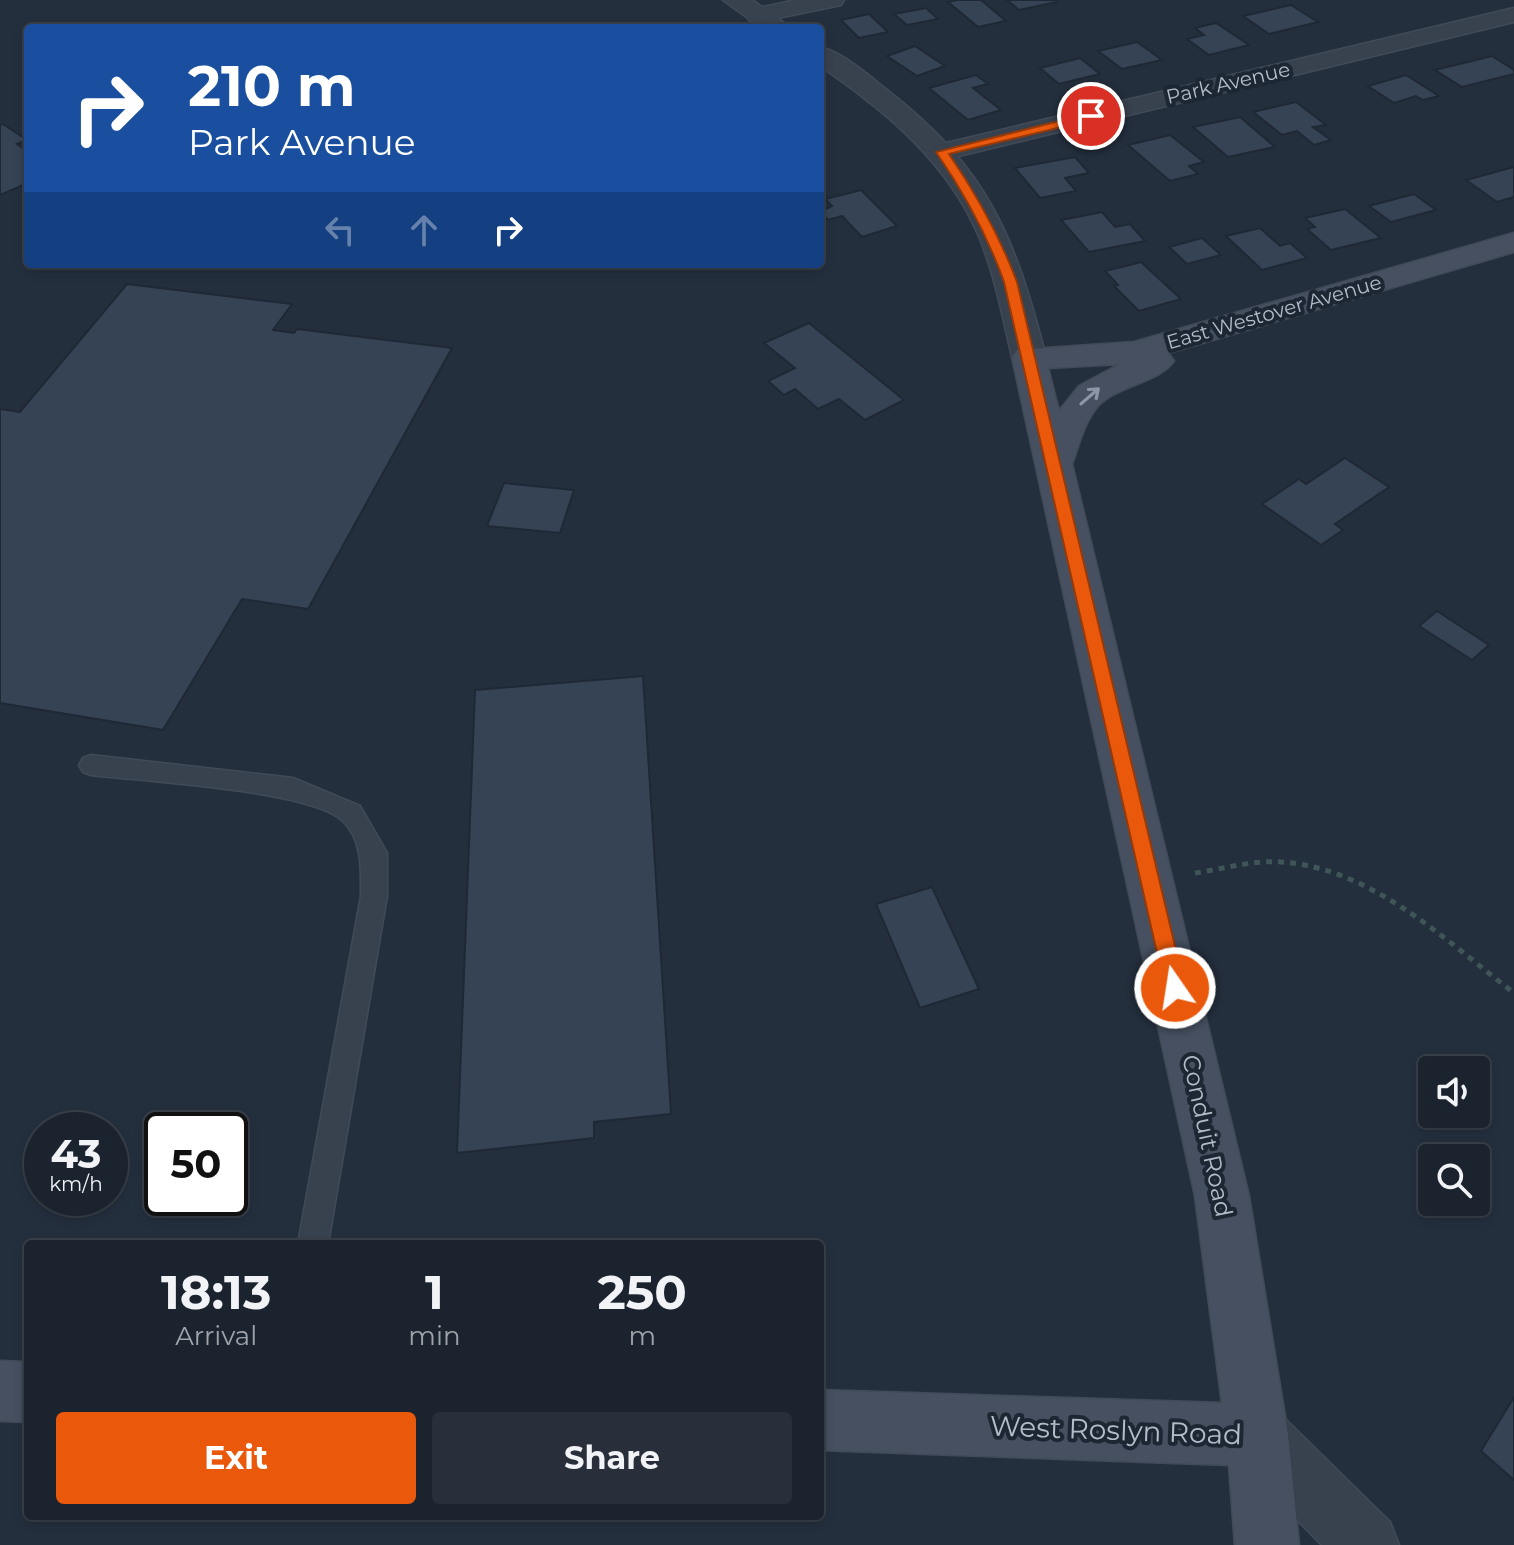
<!DOCTYPE html>
<style>
:root{--surface:#1b232e;--page:#282f3a;--text:#f1f3f6;--muted:#a0a4aa;--line:#39404a;--accent:#ea580c}
body{margin:0;font-family:Montserrat,sans-serif;background:var(--page);color:var(--text);height:100vh;display:flex;flex-direction:column;font-size:30px;white-space:nowrap}
*{box-sizing:border-box;margin:0}
p{font-size:26px;color:var(--muted)}
.icon{flex:none;width:44px;height:44px;fill:none;stroke:currentColor;stroke-width:2;stroke-linecap:round;stroke-linejoin:round}
.map{position:relative;flex:1;overflow:hidden}
.drawer{position:absolute;left:24px;top:1240px;width:800px;height:280px;display:flex;flex-direction:column;background:var(--surface);border-radius:8px;box-shadow:0 4px 12px #0003,0 0 0 2px var(--line)}
.drawer>*{flex:none}
.banner{position:absolute;left:24px;top:24px;width:800px;height:244px;border-radius:8px;box-shadow:0 4px 12px #0003,0 0 0 2px var(--line);background:#1a4fa0;color:#fff;overflow:hidden}
.tools{position:absolute;left:1418px;top:1056px;display:grid;gap:16px}
.tools a{display:grid;place-items:center;width:72px;height:72px;border-radius:8px;background:var(--surface);box-shadow:0 4px 12px #0003,0 0 0 2px var(--line);font-size:40px}
.speed{position:absolute;left:24px;top:1112px;display:flex;gap:16px;font-size:40px;font-weight:700;text-align:center}
.speed>*{display:grid;place-content:center;width:104px;height:104px;border-radius:50%;background:var(--surface);box-shadow:0 4px 12px #0003,0 0 0 2px var(--line);line-height:1}
.speed small{font-size:20px;font-weight:400}
.speed .limit{border:4px solid #111;border-radius:12px;background:#fff;color:#111}
.pin{position:absolute;display:grid;place-items:center;width:68px;height:68px;color:#fff;margin:-34px;border:4px solid #fff;border-radius:50%;box-shadow:0 2px 8px #0007}
.me{position:absolute;width:88px;margin:-44px;rotate:347deg;stroke-linejoin:round;filter:drop-shadow(0 0 6px #0008)}
.turn{display:flex;align-items:center;gap:28px;height:168px;padding:0 32px;font-size:36px}
.turn .icon{width:104px;height:104px;stroke-width:2.5}
.turn b{display:block;font-size:56px;line-height:68px}
.lanes{display:flex;align-items:center;height:76px;padding:0 32px;background:#0003;justify-content:center;gap:40px;direction:ltr}
.lanes .off{opacity:.35}
.eta{display:flex;justify-content:space-evenly;align-items:center;height:136px;text-align:center}
.eta b{font-size:48px;font-weight:700;line-height:56px}
.button{display:flex;gap:16px;margin-top:auto;padding:16px 32px}
.button a{flex:1;height:92px;border-radius:8px;background:var(--accent);color:#fff;font-size:32px;font-weight:700;line-height:92px;text-align:center}
.button a+a{background:var(--page);color:var(--text)}
.map>svg:first-child{display:block}
.building{fill:#364354;stroke:#1f2835;stroke-width:2}
.lines{fill:none;stroke-linecap:round;stroke-linejoin:round}
.service-casing{stroke:#414a57;stroke-width:3}
.minor-casing{stroke:#414a57;stroke-width:3}
.tertiary-casing{stroke:#414a57;stroke-width:3}
.secondary-casing{stroke:#414a57;stroke-width:3}
.path{stroke:#3f5557;stroke-width:5;stroke-dasharray:6 6;stroke-linecap:butt}
.service{fill:#38414e;fill-rule:evenodd}
.minor{fill:#38414e;fill-rule:evenodd}
.tertiary{fill:#38414e;fill-rule:evenodd}
.secondary{fill:#465061;fill-rule:evenodd}
.oneway{stroke:#8e96a5}
.route{fill:#ea580c;stroke:#983908;stroke-width:2}
.labels{text-anchor:middle;stroke-width:8;stroke-linejoin:round;paint-order:stroke}
.far-street-label{font-size:20px;fill:#b4bcc9;stroke:#1d2633}
.street-label{font-size:24px;fill:#b4bcc9;stroke:#1d2633}
.near-street-label{font-size:28px;fill:#b4bcc9;stroke:#1d2633}
</style>
<div class="map">
<svg width="1514" height="1545" viewBox="0 0 1514 1545">
<rect width="100%" height="100%" fill="#242f3e"/>
<g class="building">
<polygon points="957,0 981,0 1006,21 978,27 948,2"/>
<polygon points="1007,0 1055,0 1057,2 1019,10"/>
<polygon points="1291,5 1318,22 1269,34 1243,16"/>
<polygon points="926,8 938,19 907,25 894,14"/>
<polygon points="869,14 888,32 859,38 841,20"/>
<polygon points="1216,23 1249,45 1209,55 1187,39 1204,35 1195,28"/>
<polygon points="1137,42 1162,60 1122,69 1098,51"/>
<polygon points="915,46 945,66 917,76 887,56"/>
<polygon points="1492,56 1514,70 1514,74 1462,87 1435,70"/>
<polygon points="1080,58 1100,74 1059,84 1040,68"/>
<polygon points="976,75 988,84 973,88 1001,110 968,120 929,88"/>
<polygon points="1406,75 1439,96 1423,100 1416,96 1394,103 1368,86"/>
<polygon points="1296,102 1326,125 1313,127 1331,140 1314,145 1297,131 1282,135 1253,112"/>
<polygon points="1240,117 1275,147 1228,157 1193,127"/>
<polygon points="3,124 27,140 17,144 28,152 28,183 0,195 0,125"/>
<polygon points="1170,135 1204,162 1189,166 1198,174 1170,181 1128,145"/>
<polygon points="1075,157 1089,173 1065,178 1076,191 1040,198 1015,168"/>
<polygon points="1514,167 1514,197 1497,202 1466,180"/>
<polygon points="861,190 897,226 862,237 842,216 828,220 820,212 832,206 825,199"/>
<polygon points="1414,194 1436,210 1391,222 1369,206"/>
<polygon points="1345,209 1381,238 1331,250 1307,229 1315,227 1305,218"/>
<polygon points="1102,212 1115,227 1130,224 1145,241 1089,252 1061,220"/>
<polygon points="1260,228 1280,246 1290,243 1307,258 1262,270 1226,236"/>
<polygon points="1202,238 1221,255 1187,264 1169,247"/>
<polygon points="1141,262 1181,299 1139,311 1114,286 1118,285 1105,271"/>
<polygon points="127,284 292,304 273,330 294,333 297,329 452,348 308,609 242,599 163,730 0,703 0,409 20,412"/>
<polygon points="809,323 904,400 865,420 839,399 818,409 795,389 784,395 768,381 795,368 764,343"/>
<polygon points="1345,458 1389,487 1335,524 1343,530 1321,545 1262,504 1299,479 1306,484"/>
<polygon points="504,483 574,490 560,533 487,526"/>
<polygon points="1437,611 1489,645 1472,660 1419,626"/>
<polygon points="643,676 671,1114 594,1122 594,1138 457,1153 475,690"/>
<polygon points="932,887 979,989 920,1008 876,904"/>
<polygon points="1514,1397 1514,1480 1481,1451"/>
</g>
<g class="lines">
<defs>
<path id="service" d="M 91,755 L 293,778 L 360,806 L 387,853 L 387,896 L 328,1244 L 298,1244 L 361,896 C 361,870 363,841 343,821 C 311,790 141,781 91,775 L 83,772 L 79,765 L 83,758 Z"/>
<g id="minor">
<polygon points="796,0 844,0 841,5 758,22 749,20 746,15 749,10"/>
<polygon points="1514,8 1514,22 942,160 932,158 928,152 932,146 942,144"/>
<polygon points="1257,1404 1279,1413 1390,1522 1399,1545 1322,1545 1235,1457 1226,1435 1235,1413"/>
</g>
<g id="tertiary">
<polygon points="723,0 752,0 791,28 762,28"/>
<path d="M 820,47 C 844,53 868,75 887,90 C 989,170 1014,235 1046,357 L 1041,364 L 1029,367 L 1017,364 L 1012,357 C 1003,318 995,276 980,239 C 949,163 886,111 820,66 Z"/>
</g>
<g id="secondary">
<path d="M 1514,233 L 1514,252 L 1168,353 L 1174,361 C 1160,382 1118,385 1098,406 C 1084,422 1079,445 1072,464 L 1249,1196 L 1288,1435 L 1299,1545 L 1235,1545 L 1229,1465 L 820,1450 L 820,1390 L 1222,1403 L 1195,1196 L 1012,357 L 1017,350 L 1134,342 ZM 1120,364 L 1079,386 L 1059,411 L 1048,368 Z"/>
<polygon points="0,1361 28,1362 28,1422 0,1421"/>
</g>
</defs>
<use href="#service" class="service-casing"/>
<use href="#minor" class="minor-casing"/>
<use href="#tertiary" class="tertiary-casing"/>
<use href="#secondary" class="secondary-casing"/>
<path class="path" d="M 1195,873 C 1223,869 1252,860 1281,862 C 1372,868 1445,940 1514,993"/>
<use href="#service" class="service"/>
<use href="#minor" class="minor"/>
<use href="#tertiary" class="tertiary"/>
<use href="#secondary" class="secondary"/>
</g>
<defs><path id="oneway-shaft" d="M-6 0H5M1.5-3L5.5 0L1.5 3" fill="none" stroke-width="1.6" stroke-linecap="round" stroke-linejoin="round" transform="scale(2)"/></defs>
<use class="oneway" href="#oneway-shaft" transform="translate(1090 396) rotate(-41)"/>
<path class="route" d="M 1091,113 L 1095,114 L 1095,119 L 949,154 C 977,195 999,234 1017,282 L 1185,988 L 1182,995 L 1175,997 L 1168,995 L 1165,988 L 1004,282 C 987,234 965,194 936,152 Z"/>
<g class="labels">
<g class="far-street-label">
<text transform="translate(1228 83) rotate(-13)" y="7">Park Avenue</text>
<text transform="translate(1274 312) rotate(-16)" y="7">East Westover Avenue</text>
</g>
<g class="street-label">
<text transform="translate(1207 1136) rotate(78)" y="8">Conduit Road</text>
</g>
<g class="near-street-label">
<text transform="translate(1116 1430) rotate(2)" y="10">West Roslyn Road</text>
</g>
</g>
</svg>
<div class="tools">
<a><svg class="icon" aria-label="sound" viewBox="0 0 24 24"><path d="M4 9h4l5-4v14l-5-4H4zM17 9q2 3 0 6"/></svg></a>
<a><svg class="icon" aria-label="search" viewBox="0 0 24 24"><circle cx="10" cy="10" r="6"/><path d="M15 15l6 6"/></svg></a>
</div>
<div class="speed"><div>43<small>km/h</small></div><div class="limit">50</div></div>
<div class="pin" style="left:1091px;top:116px;background:#d93025"><svg class="icon" aria-label="arrive" viewBox="0 0 24 24"><path d="M6 21V4h12l-3 4 3 4H6"/></svg></div>
<svg class="me" style="left:1175px;top:988px" viewBox="-20 -20 40 40"><circle r="17" fill="#ea580c" stroke="#fff" stroke-width="3"/><path d="M0-11L8 9 0 5-8 9z" fill="#fff"/></svg>
<div class="banner">
<div class="turn"><svg class="icon" aria-label="right" viewBox="0 0 24 24"><path d="M7 20v-9h11M14 6l5 5-5 5"/></svg><div><b>210 m</b>Park Avenue</div></div>
<div class="lanes"><svg class="icon off" aria-label="left" viewBox="0 0 24 24"><path d="M17 20v-9H6M10 6l-5 5 5 5"/></svg><svg class="icon off" aria-label="ahead" viewBox="0 0 24 24"><path d="M12 20V5M6 11l6-6 6 6"/></svg><svg class="icon" aria-label="right" viewBox="0 0 24 24"><path d="M7 20v-9h11M14 6l5 5-5 5"/></svg></div>
</div>
<section class="drawer">
<div class="eta">
<div><b>18:13</b><p>Arrival</p></div>
<div><b>1</b><p>min</p></div>
<div><b>250</b><p>m</p></div>
</div>
<div class="button"><a>Exit</a><a>Share</a></div>
</section>
</div>
